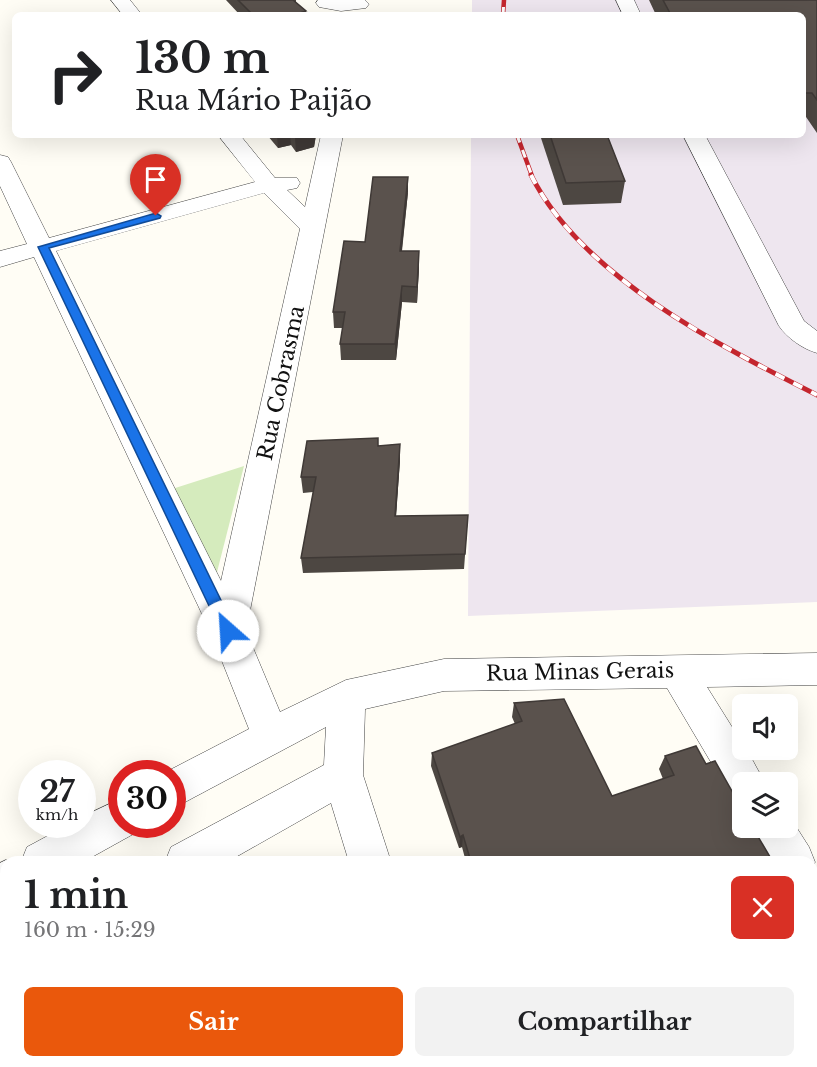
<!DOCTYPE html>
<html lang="pt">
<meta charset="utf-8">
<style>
:root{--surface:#fff;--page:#f2f2f2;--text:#202124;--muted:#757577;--accent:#ea580c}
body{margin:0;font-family:"Libre Baskerville",serif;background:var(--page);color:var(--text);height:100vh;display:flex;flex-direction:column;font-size:22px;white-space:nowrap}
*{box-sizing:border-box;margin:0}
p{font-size:20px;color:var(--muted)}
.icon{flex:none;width:33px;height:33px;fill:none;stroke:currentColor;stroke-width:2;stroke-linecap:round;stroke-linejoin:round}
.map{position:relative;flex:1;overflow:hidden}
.side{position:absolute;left:0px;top:856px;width:818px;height:212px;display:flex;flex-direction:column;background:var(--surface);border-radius:18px 18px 0 0;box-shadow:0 6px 24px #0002}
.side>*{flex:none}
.top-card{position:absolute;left:12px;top:12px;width:794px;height:126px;border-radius:9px;box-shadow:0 6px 24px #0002;background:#fff;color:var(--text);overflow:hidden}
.fabs{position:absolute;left:732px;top:694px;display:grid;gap:12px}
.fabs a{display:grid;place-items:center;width:66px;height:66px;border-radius:9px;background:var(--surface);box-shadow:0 6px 24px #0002;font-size:30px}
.speed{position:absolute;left:18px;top:760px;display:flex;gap:12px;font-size:30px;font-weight:700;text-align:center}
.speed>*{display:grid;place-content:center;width:78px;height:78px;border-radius:50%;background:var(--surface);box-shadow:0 6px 24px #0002;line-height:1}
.speed small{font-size:15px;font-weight:400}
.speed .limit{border:9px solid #d22;background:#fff;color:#111}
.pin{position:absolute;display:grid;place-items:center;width:51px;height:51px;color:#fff;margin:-62px -26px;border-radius:50% 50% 50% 0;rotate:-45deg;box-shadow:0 0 6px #0007}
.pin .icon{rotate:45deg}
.me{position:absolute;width:66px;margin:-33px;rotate:334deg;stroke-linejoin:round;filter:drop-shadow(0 0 4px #0008)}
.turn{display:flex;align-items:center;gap:21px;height:126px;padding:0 24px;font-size:27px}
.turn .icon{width:78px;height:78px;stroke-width:2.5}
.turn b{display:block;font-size:42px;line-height:51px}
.round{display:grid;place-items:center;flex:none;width:63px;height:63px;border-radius:9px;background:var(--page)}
.overview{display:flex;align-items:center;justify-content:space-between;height:102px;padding:0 24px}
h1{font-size:36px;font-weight:700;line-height:45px}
.button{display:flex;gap:12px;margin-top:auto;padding:12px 24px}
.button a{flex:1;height:69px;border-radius:9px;background:var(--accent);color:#fff;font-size:24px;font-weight:700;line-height:69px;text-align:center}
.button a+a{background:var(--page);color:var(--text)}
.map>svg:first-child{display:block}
.industrial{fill:#eee6ef}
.green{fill:#d5ebbd}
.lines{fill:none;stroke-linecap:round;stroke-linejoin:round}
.minor-casing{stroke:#444;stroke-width:1}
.minor{fill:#fff;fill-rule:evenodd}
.rail-far1-casing{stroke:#c4262e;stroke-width:4.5}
.rail-casing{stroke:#c4262e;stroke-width:5}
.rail-far1{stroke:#fff;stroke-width:3;stroke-dasharray:8;stroke-linecap:butt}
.rail{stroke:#fff;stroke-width:4;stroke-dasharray:10;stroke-linecap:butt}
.wall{fill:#4d4742}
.shaded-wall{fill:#3f3936}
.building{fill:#5a524d;stroke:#3f3936;stroke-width:1.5}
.route{fill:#1a73e8;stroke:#114b97;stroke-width:1.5}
.labels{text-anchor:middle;stroke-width:6;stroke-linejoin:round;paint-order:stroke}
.street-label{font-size:21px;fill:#111;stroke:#fff}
</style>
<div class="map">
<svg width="817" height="1067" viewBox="0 0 817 1067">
<rect width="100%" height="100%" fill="#fffdf5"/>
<polygon class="industrial" points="472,0 817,0 817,602 468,616 471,135 802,135 802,15 472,15"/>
<polygon class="green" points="244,466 215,580 169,490"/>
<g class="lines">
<defs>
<g id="minor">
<polygon points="111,0 130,0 142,15 123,15"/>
<polygon points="318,0 365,0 369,4 366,8 341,11 319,7 316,3"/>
<polygon points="616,0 634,0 641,15 623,15"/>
<path d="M 218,135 L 240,135 L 275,178 L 297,178 L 300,183 L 297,188 L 287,190 L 305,207 L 321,135 L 343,135 L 246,631 L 280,712 L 346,680 L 444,659 L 817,653 L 817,685 L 707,687 L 742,743 L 742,750 L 747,750 L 765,783 L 742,783 L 742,801 L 731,796 L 667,688 L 444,691 L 365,709 L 363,775 L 391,862 L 349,862 L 331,803 L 227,862 L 165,862 L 171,847 L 324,765 L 326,727 L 172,809 L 172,774 L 162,774 L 249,729 L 210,631 L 34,257 L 0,267 L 0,251 L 27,244 L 0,186 L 0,155 L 8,157 L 11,162 L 49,238 L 255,182 ZM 264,193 L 300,229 L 221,581 L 56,251 Z"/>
<path d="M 683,135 L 705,135 L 804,321 L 817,331 L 817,353 C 803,349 787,338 779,326 Z"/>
<polygon points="122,798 122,825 140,825 137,832 83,862 21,862 27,847 68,825 82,825 82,817"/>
<polygon points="788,814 809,847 815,862 812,870 817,872 817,923 812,921 812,862 770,862 752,828 788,828"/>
<polygon points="6,860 11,862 6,862 6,904 0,907 0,863"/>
<polygon points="6,940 6,987 0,990 0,943"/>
<polygon points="408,1062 456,1062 458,1067 410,1067"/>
</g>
</defs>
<use href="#minor" class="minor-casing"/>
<use href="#minor" class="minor"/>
<defs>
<g id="rail-far1">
<polyline points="503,15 504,0"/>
<polyline points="517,135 532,176"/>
</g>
<path id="rail" d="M 531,175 C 581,276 720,346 817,395"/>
</defs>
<use href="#rail-far1" class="rail-far1-casing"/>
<use href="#rail" class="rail-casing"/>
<use href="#rail-far1" class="rail-far1"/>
<use href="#rail" class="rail"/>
</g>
<g class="wall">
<polygon points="226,0 296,0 296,3 306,11 306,15 240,15"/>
<polygon points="649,0 817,0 817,133 804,114 802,114 802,15 656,15"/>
<polygon points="267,135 316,135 314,147 296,152 291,145 278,148"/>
<polygon points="540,135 607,135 625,181 621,203 563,205"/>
<polygon points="408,192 402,251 419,267 417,303 402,302 396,360 341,360 340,344 343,328 334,328 333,312 365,242"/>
<polygon points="400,444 400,460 396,516 468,515 464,569 303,573 301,558 313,492 303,493 301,477 378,446"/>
<polygon points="514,703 612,796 663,779 659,769 665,756 706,764 773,862 466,862 462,847 459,848 431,766 432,753 515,724 512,717"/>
<polygon points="541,1062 628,1062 617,1067 542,1067 540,1063"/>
<polygon points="664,1062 743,1062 745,1067 666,1067"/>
</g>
<g class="shaded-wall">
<polygon points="306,11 306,15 296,15 296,14"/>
<polygon points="277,135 290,135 291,145 278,148"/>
<polygon points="302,135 316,135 314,147 296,152 295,137"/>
<polygon points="408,177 408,192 400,266 400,251"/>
<polygon points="419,251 419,267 417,303 417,287"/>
<polygon points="402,286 402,302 396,360 395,344"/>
<polygon points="400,444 400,460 395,531 395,516"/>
<polygon points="463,835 462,847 459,848 460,837"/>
<polygon points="817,958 817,961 812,965 812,961"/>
<polygon points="138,1062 157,1062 148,1067 130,1067"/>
<polygon points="620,1062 628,1062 617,1067 609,1067"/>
</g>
<g class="building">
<polygon points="238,0 293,0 306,11 296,14 297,15 253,15"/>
<polygon points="663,0 817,0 817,100 812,93 802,93 802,15 671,15"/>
<polygon points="550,135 607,135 625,181 566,183"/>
<polygon points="373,177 408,177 400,251 419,251 417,287 402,286 395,344 340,344 345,312 333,312 344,241 365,242"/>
<polygon points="378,438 378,446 400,444 395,516 468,515 465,554 301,558 316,477 301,477 307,441"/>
<polygon points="564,699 612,796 674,775 665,756 696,746 706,764 715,761 742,809 742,828 753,828 773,862 471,862 463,835 460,837 432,753 522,721 514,703"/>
<polygon points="812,929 817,939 817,958 812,961"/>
<polygon points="23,1062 138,1062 130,1067 25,1067"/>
<polygon points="285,1062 365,1062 366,1067 286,1067"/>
<polygon points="546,1062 620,1062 609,1067 549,1067"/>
<polygon points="675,1062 743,1062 745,1067 677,1067"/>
</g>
<polygon class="route" points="156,213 161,216 160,218 49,248 236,631 233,635 228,637 223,635 221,631 38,247"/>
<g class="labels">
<g class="street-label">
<text transform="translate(281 383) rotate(-78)" y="7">Rua Cobrasma</text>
<text transform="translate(580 672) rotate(-1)" y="7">Rua Minas Gerais</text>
</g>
</g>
</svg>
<div class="fabs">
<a><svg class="icon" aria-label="sound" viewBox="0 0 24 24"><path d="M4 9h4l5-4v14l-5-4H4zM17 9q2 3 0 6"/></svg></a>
<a><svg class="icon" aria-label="layers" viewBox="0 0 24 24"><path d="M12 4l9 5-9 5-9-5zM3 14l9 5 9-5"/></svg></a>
</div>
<div class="speed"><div>27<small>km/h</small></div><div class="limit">30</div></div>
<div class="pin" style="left:156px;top:216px;background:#d93025"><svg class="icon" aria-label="arrive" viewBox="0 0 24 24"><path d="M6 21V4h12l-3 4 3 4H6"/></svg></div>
<svg class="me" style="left:228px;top:631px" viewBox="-20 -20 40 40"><circle r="19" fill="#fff"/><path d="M0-13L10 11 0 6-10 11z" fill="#1a73e8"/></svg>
<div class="top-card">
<div class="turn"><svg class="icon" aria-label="right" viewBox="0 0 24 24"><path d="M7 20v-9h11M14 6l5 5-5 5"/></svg><div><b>130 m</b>Rua Mário Paijão</div></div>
</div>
<section class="side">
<div class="overview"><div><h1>1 min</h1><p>160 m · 15:29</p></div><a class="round" style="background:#d93025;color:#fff"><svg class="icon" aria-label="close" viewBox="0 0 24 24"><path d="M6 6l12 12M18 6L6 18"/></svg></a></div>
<div class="button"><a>Sair</a><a>Compartilhar</a></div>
</section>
</div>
